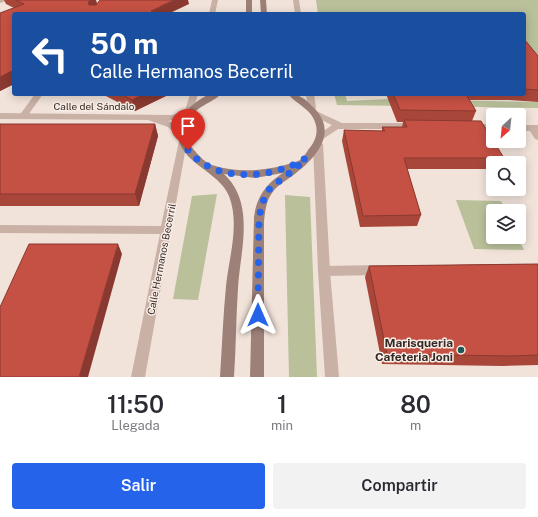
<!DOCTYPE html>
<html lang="es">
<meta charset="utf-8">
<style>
:root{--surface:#fff;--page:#f2f2f3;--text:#2b2b33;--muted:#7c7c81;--accent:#2563eb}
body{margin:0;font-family:"Public Sans",sans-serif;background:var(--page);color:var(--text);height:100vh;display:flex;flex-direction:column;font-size:15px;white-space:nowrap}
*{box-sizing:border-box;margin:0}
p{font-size:13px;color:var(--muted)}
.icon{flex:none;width:22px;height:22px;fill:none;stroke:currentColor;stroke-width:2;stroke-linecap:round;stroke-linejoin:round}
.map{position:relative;height:377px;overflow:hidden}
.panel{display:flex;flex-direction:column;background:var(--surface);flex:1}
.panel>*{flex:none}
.hud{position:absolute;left:12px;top:12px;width:514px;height:84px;border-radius:4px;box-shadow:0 2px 10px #0003;background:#1a4fa0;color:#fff;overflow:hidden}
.needle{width:26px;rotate:207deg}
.buttons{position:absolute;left:486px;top:108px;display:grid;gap:8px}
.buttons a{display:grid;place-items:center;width:40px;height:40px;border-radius:4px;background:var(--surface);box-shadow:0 2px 10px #0003;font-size:20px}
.pin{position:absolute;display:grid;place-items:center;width:34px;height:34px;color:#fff;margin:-41px -17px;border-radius:50% 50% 50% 0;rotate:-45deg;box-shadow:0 0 4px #0007}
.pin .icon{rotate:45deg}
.me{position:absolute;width:44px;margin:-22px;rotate:0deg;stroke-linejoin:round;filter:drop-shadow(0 0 3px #0008)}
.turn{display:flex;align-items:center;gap:14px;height:84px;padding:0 12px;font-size:18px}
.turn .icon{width:52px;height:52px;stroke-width:2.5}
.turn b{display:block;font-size:28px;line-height:34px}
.eta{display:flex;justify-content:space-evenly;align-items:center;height:68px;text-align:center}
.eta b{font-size:24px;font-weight:600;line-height:28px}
.cta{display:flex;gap:8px;margin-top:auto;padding:8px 12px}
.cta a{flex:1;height:46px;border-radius:4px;background:var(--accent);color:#fff;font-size:16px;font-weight:600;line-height:46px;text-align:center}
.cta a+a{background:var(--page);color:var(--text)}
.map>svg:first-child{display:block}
.green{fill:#b9c09a}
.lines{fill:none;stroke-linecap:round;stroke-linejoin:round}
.pedestrian{fill:#c9b1a6;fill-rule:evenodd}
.minor{fill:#c9b1a6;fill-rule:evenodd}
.secondary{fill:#9d8078;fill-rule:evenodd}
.wall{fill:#a9463a}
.shaded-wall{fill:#8a3930}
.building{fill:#c55144;stroke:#8a3930}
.route{stroke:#2563eb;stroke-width:7;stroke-dasharray:0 12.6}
.poi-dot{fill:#1d5652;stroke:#f9eee6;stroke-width:1.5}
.labels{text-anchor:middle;stroke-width:3;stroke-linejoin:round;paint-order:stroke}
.street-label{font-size:10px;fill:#352927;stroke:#f9eee6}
.near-poi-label{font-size:12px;font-weight:bold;fill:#352927;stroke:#f9eee6;text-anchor:end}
</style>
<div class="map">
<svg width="538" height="377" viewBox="0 0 538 377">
<rect width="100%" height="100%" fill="#f1e3da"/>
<g class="green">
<polygon points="316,0 538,0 538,58 524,42 524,14 318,14"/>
<polygon points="334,94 345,94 347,101 388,99 538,102 538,108 337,105"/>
<polygon points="217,194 198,300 173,299 192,196"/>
<polygon points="285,195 310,197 317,377 289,377"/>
<polygon points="456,200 501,201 506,211 493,211 493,237 518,237 524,250 474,249"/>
</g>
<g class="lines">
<g class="pedestrian">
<polygon points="0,0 9,0 0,3"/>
<polygon points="35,94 43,94 26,118 20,118 19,116"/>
<polygon points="532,125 535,126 538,130 538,140 535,139 528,128"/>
<polygon points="380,265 384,266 386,270 384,274 380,275 324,276 320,275 318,271 320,267 324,266"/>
</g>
<g class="minor">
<polygon points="212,0 218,0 215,14 209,14"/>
<polygon points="293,0 299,0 301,14 295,14"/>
<path d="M 190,94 L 198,94 L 192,115 L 168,121 C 176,124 182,128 186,135 L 185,137 L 179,137 L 168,127 L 148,120 L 0,119 L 0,113 L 172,115 L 185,111 Z"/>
<polygon points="306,94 314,94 316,108 315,110 312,110 308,108"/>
<polygon points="316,111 342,123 415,123 419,126 415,129 338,129 320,141 316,138 317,136 332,125 313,116 312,114"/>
<polygon points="471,124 493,124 493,130 468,129 467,127"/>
<rect x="519" y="125" width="19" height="6"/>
<polygon points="183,138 187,141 145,377 131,377 160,234 0,233 0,225 161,226 179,141"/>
<polygon points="318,141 323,144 330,271 339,377 325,377 318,271 313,144"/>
</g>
<g class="secondary">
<rect x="246" y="0" width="6" height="14"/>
<polygon points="260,0 266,0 267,14 261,14"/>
<path d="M 210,94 L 221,94 C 211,104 195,106 189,121 C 184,131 187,143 195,151 C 199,156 206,163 212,165 C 240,174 269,171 298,161 C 301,160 306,154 308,150 C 315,142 319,133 315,122 C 311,109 296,104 288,94 C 300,94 305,99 314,108 C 338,132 317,157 296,173 C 288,180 278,184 272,193 C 266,201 265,212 264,222 L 264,377 L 250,377 L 254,217 C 257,196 266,184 283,173 L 255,178 L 224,174 C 256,204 240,251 238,288 C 236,318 236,347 234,377 L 220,377 C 222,347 223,316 226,286 C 229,257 240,224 229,196 C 219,171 179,163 178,134 C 177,115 195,101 210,94 Z"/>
</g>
</g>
<g class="wall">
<polygon points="4,0 96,0 97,4 189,4 14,14 14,84 0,91 0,13 14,8 6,4"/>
<polygon points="524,39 538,56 538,102 509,100 469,100 476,111 472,121 504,158 501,163 493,163 493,169 407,169 421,215 417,226 360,227 342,141 344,130 382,131 382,127 402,127 403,122 397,122 386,94 524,94"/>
<polygon points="102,94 170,94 135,111"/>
<polygon points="0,124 155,124 158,136 139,206 0,206"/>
<polygon points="538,264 538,365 502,366 382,364 365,277 369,266"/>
</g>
<g class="shaded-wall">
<polygon points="90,0 96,0 97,5 91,13 88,3"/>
<polygon points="174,0 188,0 189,4 168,14 152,14 151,11"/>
<polygon points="14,70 14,84 0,91 0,77"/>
<polygon points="144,94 170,94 135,111 132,100"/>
<polygon points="155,124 158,136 139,206 135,194"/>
<polygon points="118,244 122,254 88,377 79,377"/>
</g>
<g class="building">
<polygon points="15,0 90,0 88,3 89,5 96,5 100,0 174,0 151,11 158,14 14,14 14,70 0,77 0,13 24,4"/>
<polygon points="524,39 538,56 538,90 524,89"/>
<polygon points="121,94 144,94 132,100"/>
<polygon points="393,94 466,94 476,111 400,110"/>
<polygon points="404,120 481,121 504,158 404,158 421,215 363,216 344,130 385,131 382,127 407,127"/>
<polygon points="0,124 155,124 135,194 0,194"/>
<polygon points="29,244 118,244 79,377 0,377 0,307"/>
<polygon points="538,264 538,355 512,356 387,354 369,266"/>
</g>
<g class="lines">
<path class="route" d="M 188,150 C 215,184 273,179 306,158 L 295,169 L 270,188 L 261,205 L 259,222 L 258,315"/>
</g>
<circle class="poi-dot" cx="461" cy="350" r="4"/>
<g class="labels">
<g class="street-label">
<text x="94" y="110">Calle del Sándalo</text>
<text transform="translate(161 259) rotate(-79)" y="4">Calle Hermanos Becerril</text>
</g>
<g class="near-poi-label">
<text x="453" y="347">Marisqueria<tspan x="453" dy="14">Cafeteria Joni</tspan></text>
</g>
</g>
</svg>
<div class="buttons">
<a><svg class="needle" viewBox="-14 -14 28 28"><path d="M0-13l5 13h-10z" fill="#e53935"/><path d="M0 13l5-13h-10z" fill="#7c7c81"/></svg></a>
<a><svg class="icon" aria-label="search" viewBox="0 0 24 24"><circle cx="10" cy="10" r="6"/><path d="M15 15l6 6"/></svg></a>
<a><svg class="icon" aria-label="layers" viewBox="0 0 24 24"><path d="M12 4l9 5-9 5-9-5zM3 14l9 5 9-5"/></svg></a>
</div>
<div class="pin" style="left:188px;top:150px;background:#d93025"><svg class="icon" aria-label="arrive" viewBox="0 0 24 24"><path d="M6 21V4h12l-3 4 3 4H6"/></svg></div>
<svg class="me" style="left:258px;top:315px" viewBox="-20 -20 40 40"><path d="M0-17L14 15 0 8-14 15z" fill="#2563eb" stroke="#fff" stroke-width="4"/></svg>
<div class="hud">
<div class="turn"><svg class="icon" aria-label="left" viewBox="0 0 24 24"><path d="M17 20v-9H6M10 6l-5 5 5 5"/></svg><div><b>50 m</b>Calle Hermanos Becerril</div></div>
</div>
</div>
<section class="panel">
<div class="eta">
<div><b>11:50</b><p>Llegada</p></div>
<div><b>1</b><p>min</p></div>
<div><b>80</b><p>m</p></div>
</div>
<div class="cta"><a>Salir</a><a>Compartir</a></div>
</section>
